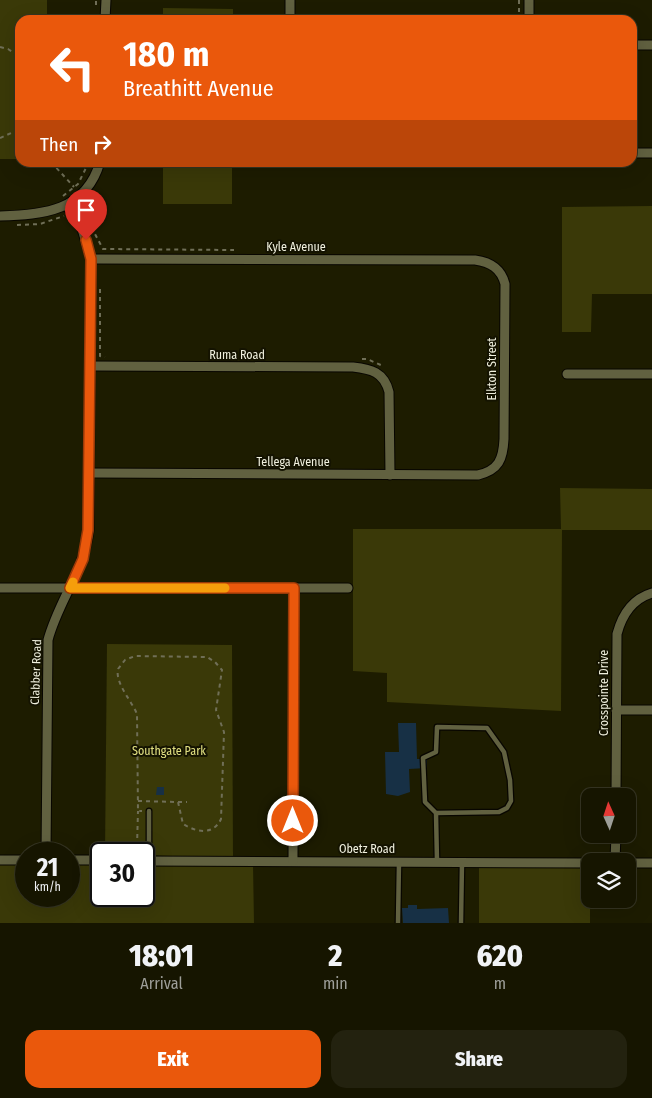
<!DOCTYPE html>
<style>
:root{--surface:#161500;--page:#23220f;--text:#f1f3f6;--muted:#9e9f99;--line:#353422;--accent:#ea580c}
body{margin:0;font-family:"Fira Sans Condensed",sans-serif;background:var(--page);color:var(--text);height:100vh;display:flex;flex-direction:column;font-size:19px;white-space:nowrap}
*{box-sizing:border-box;margin:0}
p{font-size:16px;color:var(--muted)}
.icon{flex:none;width:28px;height:28px;fill:none;stroke:currentColor;stroke-width:2;stroke-linecap:round;stroke-linejoin:round}
.map{position:relative;height:923px;overflow:hidden}
.sheet{display:flex;flex-direction:column;background:var(--surface);flex:1}
.sheet>*{flex:none}
.banner{position:absolute;left:15px;top:15px;width:622px;height:152px;border-radius:15px;box-shadow:0 5px 20px #0002,0 0 0 1px var(--line);background:#ea580c;color:#fff;overflow:hidden}
.needle{width:32px;rotate:357deg}
.fabs{position:absolute;left:581px;top:788px;display:grid;gap:10px}
.fabs a{display:grid;place-items:center;width:55px;height:55px;border-radius:10px;background:var(--surface);box-shadow:0 5px 20px #0002,0 0 0 1px var(--line);font-size:25px}
.speed{position:absolute;left:15px;top:842px;display:flex;gap:10px;font-size:25px;font-weight:700;text-align:center}
.speed>*{display:grid;place-content:center;width:65px;height:65px;border-radius:50%;background:var(--surface);box-shadow:0 5px 20px #0002,0 0 0 1px var(--line);line-height:1}
.speed small{font-size:12px;font-weight:400}
.speed .limit{border:2px solid #111;border-radius:8px;background:#fff;color:#111}
.pin{position:absolute;display:grid;place-items:center;width:42px;height:42px;color:#fff;margin:-51px -21px;border-radius:50% 50% 50% 0;rotate:-45deg;box-shadow:0 0 5px #0007}
.pin .icon{rotate:45deg}
.me{position:absolute;width:55px;margin:-28px;rotate:0deg;stroke-linejoin:round;filter:drop-shadow(0 0 4px #0008)}
.turn{display:flex;align-items:center;gap:18px;height:105px;padding:0 25px;font-size:22px}
.turn .icon{width:65px;height:65px;stroke-width:2.5}
.turn b{display:block;font-size:35px;line-height:42px}
.then{display:flex;align-items:center;height:48px;padding:0 25px;background:#0003;gap:10px;font-size:19px}
.eta{display:flex;justify-content:space-evenly;align-items:center;height:85px;text-align:center}
.eta b{font-size:30px;font-weight:800;line-height:35px}
.cta{display:flex;gap:10px;margin-top:auto;padding:10px 25px}
.cta a{flex:1;height:58px;border-radius:15px;background:var(--accent);color:#fff;font-size:20px;font-weight:800;line-height:58px;text-align:center}
.cta a+a{background:var(--page);color:var(--text)}
.map>svg:first-child{display:block}
.green{fill:#3a3908}
.building{fill:#173045}
.lines{fill:none;stroke-linecap:round;stroke-linejoin:round}
.lane-casing{stroke:#080600;stroke-width:7}
.street-casing{stroke:#080600;stroke-width:11}
.path{stroke:#706f57;stroke-width:2;stroke-dasharray:4 4;stroke-linecap:butt}
.lane{stroke:#616140;stroke-width:4.5}
.street{stroke:#616140;stroke-width:9}
.route-casing{stroke:#983908;stroke-width:12}
.route{stroke:#ea580c;stroke-width:9}
.slow{stroke:#f59e0b;stroke-width:9}
.labels{text-anchor:middle;stroke-width:4;stroke-linejoin:round;paint-order:stroke}
.street-label{font-size:12px;fill:#f0f0de;stroke:#141300}
.park-label{font-size:12px;fill:#e1e081;stroke:#141300}
</style>
<div class="map">
<svg width="652" height="923" viewBox="0 0 652 923">
<rect width="100%" height="100%" fill="#1d1c00"/>
<g class="green">
<polygon points="0,0 47,0 47,20 20,20 20,159 0,159"/>
<polygon points="163,8 233,9 233,20 163,20"/>
<rect x="163" y="163" width="69" height="41"/>
<polygon points="652,206 652,294 592,294 591,332 562,332 562,207"/>
<polygon points="560,488 652,489 652,530 562,530 561,711 387,702 387,673 353,671 353,529 561,529"/>
<polygon points="107,644 232,645 233,858 105,854"/>
<polygon points="0,864 26,864 26,896 69,896 69,864 101,865 101,896 144,896 144,864 253,864 254,923 0,923"/>
<polygon points="479,867 590,868 590,923 479,923"/>
</g>
<g class="building">
<polygon points="398,723 416,723 417,759 427,759 427,768 409,769 410,792 398,796 386,794 385,752 399,752"/>
<polygon points="157,787 164,787 164,795 156,795"/>
<polygon points="408,905 417,905 417,909 448,908 449,923 403,923 402,908 408,908"/>
</g>
<g class="lines">
<defs>
<g id="lane">
<polyline points="436,813 425,802 423,758 436,752 437,727 487,728 504,752 510,780 511,801 507,808 499,812 436,813 437,862"/>
<polyline points="149,861 149,811"/>
<polyline points="398,923 399,862"/>
<polyline points="461,923 462,862"/>
</g>
<g id="street">
<polyline points="105,20 106,0"/>
<polyline points="290,20 290,0"/>
<polyline points="529,20 529,0"/>
<polyline points="632,45 652,45"/>
<polyline points="632,153 652,153"/>
<path d="M 0,216 C 43,215 86,211 100,162"/>
<path d="M 90,366 L 353,367 C 371,369 384,372 389,392 L 390,475"/>
<polyline points="567,374 652,374"/>
<path d="M 89,473 L 478,475 C 499,470 503,459 504,439 L 505,284 C 501,268 490,262 475,260 L 91,259"/>
<polyline points="0,588 348,588"/>
<polyline points="616,710 652,710"/>
<path d="M 616,796 L 617,634 C 622,615 632,599 652,593"/>
<path d="M 46,854 L 48,640 C 58,602 84,571 89,530 L 91,259 L 82,229 L 67,206"/>
<polyline points="0,860 26,860"/>
<polyline points="69,860 101,860"/>
<polyline points="144,861 590,863"/>
<polyline points="293,861 294,588"/>
<polyline points="615,861 616,834"/>
<polyline points="628,863 652,863"/>
</g>
</defs>
<use href="#lane" class="lane-casing"/>
<use href="#street" class="street-casing"/>
<g class="path">
<polyline points="96,5 96,0"/>
<polyline points="519,20 519,0"/>
<polyline points="0,47 8,49 20,57"/>
<polyline points="0,138 20,129"/>
<polyline points="51,162 74,187"/>
<polyline points="63,196 78,184 89,162"/>
<polyline points="80,206 103,249 234,250"/>
<polyline points="17,225 40,224 64,216"/>
<polyline points="100,289 100,356 105,357"/>
<polyline points="362,359 367,359 383,366"/>
<path d="M 138,801 L 178,802 L 183,824 C 196,832 213,836 221,819 L 224,732 L 216,710 L 222,670 L 215,662 L 207,657 L 135,656 L 125,660 L 118,669 C 115,683 131,700 137,714 L 138,811 L 142,811"/>
<polyline points="178,802 187,802"/>
<polyline points="137,846 138,811"/>
</g>
<use href="#lane" class="lane"/>
<use href="#street" class="street"/>
</g>
<g class="lines">
<defs>
<polyline id="route" points="86,240 91,259 88,530 83,559 70,588 294,588 293,821"/>
</defs>
<use href="#route" class="route-casing"/>
<use href="#route" class="route"/>
<polyline class="slow" points="73,582 70,588 225,588"/>
</g>
<g class="labels">
<g class="street-label">
<text x="296" y="251">Kyle Avenue</text>
<text x="237" y="359">Ruma Road</text>
<text transform="translate(492 369) rotate(-90)" y="4">Elkton Street</text>
<text x="293" y="466">Tellega Avenue</text>
<text transform="translate(36 672) rotate(-88)" y="4">Clabber Road</text>
<text transform="translate(604 693) rotate(-90)" y="4">Crosspointe Drive</text>
<text x="367" y="853">Obetz Road</text>
</g>
<g class="park-label">
<text x="169" y="755">Southgate Park</text>
</g>
</g>
</svg>
<div class="fabs">
<a><svg class="needle" viewBox="-14 -14 28 28"><path d="M0-13l5 13h-10z" fill="#e53935"/><path d="M0 13l5-13h-10z" fill="#9e9f99"/></svg></a>
<a><svg class="icon" aria-label="layers" viewBox="0 0 24 24"><path d="M12 4l9 5-9 5-9-5zM3 14l9 5 9-5"/></svg></a>
</div>
<div class="speed"><div>21<small>km/h</small></div><div class="limit">30</div></div>
<div class="pin" style="left:86px;top:240px;background:#d93025"><svg class="icon" aria-label="arrive" viewBox="0 0 24 24"><path d="M6 21V4h12l-3 4 3 4H6"/></svg></div>
<svg class="me" style="left:293px;top:821px" viewBox="-20 -20 40 40"><circle r="17" fill="#ea580c" stroke="#fff" stroke-width="3"/><path d="M0-11L8 9 0 5-8 9z" fill="#fff"/></svg>
<div class="banner">
<div class="turn"><svg class="icon" aria-label="left" viewBox="0 0 24 24"><path d="M17 20v-9H6M10 6l-5 5 5 5"/></svg><div><b>180 m</b>Breathitt Avenue</div></div>
<div class="then">Then<svg class="icon" aria-label="right" viewBox="0 0 24 24"><path d="M7 20v-9h11M14 6l5 5-5 5"/></svg></div>
</div>
</div>
<section class="sheet">
<div class="eta">
<div><b>18:01</b><p>Arrival</p></div>
<div><b>2</b><p>min</p></div>
<div><b>620</b><p>m</p></div>
</div>
<div class="cta"><a>Exit</a><a>Share</a></div>
</section>
